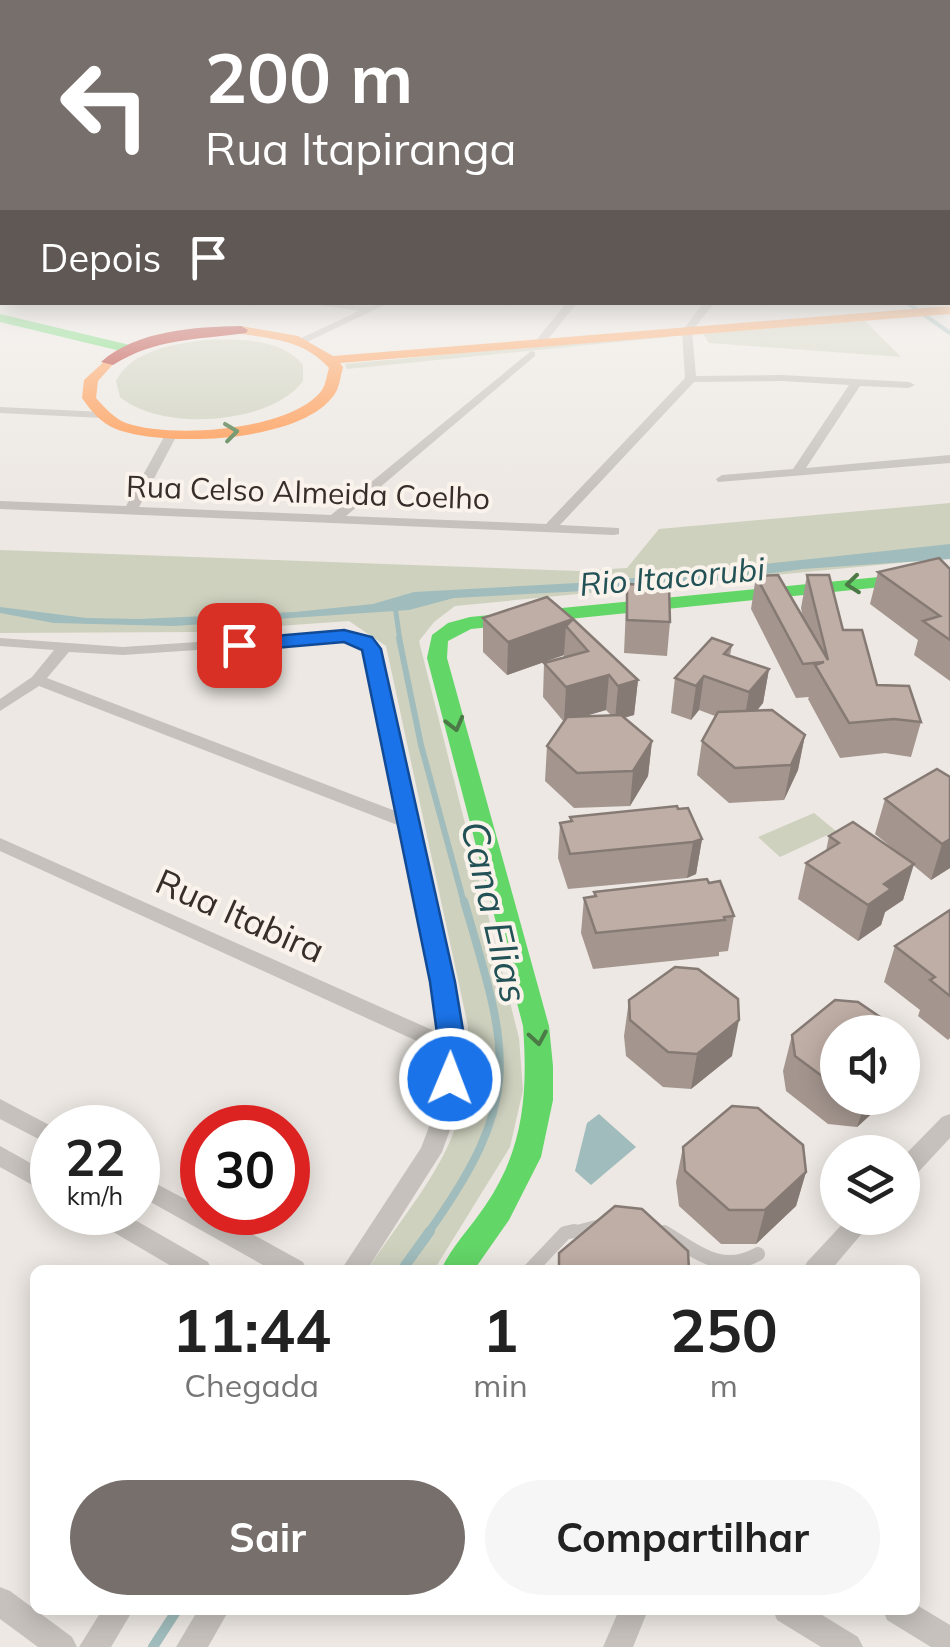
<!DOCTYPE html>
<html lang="pt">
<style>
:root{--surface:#fff;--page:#f6f6f6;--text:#222;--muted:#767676;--accent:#776f6b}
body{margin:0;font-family:Mulish,sans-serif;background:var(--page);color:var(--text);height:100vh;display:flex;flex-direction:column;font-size:38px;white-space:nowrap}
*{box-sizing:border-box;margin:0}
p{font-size:32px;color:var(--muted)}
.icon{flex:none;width:55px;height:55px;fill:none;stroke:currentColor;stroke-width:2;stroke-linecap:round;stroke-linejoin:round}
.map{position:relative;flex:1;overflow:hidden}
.side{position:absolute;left:30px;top:1265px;width:890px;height:350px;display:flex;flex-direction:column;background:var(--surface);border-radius:15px;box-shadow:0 5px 25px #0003}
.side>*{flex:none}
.guide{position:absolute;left:0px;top:0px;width:950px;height:305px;box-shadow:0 5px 25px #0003;background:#776f6b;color:#fff;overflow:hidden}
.buttons{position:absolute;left:820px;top:1015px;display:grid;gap:20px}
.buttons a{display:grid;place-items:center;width:100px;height:100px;border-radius:50%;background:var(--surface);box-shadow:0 5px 25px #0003;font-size:50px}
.speed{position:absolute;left:30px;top:1105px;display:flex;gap:20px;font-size:50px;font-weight:700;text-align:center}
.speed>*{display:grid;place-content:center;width:130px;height:130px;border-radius:50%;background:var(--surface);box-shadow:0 5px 25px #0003;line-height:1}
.speed small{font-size:25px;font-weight:400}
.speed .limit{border:15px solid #d22;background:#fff;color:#111}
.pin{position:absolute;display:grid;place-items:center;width:85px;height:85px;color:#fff;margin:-42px;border-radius:20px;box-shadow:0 5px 15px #0006}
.me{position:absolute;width:110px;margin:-55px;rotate:1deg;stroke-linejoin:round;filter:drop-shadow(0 0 8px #0008)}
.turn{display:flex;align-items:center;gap:35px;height:210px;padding:0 40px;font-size:45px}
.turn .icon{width:130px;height:130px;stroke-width:2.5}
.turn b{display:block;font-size:70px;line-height:85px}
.then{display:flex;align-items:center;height:95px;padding:0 40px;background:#0003;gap:20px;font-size:38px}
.eta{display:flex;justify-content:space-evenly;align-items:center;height:170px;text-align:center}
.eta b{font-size:60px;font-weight:700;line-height:70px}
.button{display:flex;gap:20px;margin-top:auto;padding:20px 40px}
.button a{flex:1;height:115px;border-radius:60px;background:var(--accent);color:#fff;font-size:40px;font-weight:700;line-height:115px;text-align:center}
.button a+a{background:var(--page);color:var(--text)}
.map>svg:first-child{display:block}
.green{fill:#ced1be}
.water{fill:#a0bcbc}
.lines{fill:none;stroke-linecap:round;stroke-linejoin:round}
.stream-far4{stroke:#a0bcbc;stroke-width:4}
.stream-far3{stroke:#a0bcbc;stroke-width:5}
.stream-far2{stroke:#a0bcbc;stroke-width:6}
.stream-far1{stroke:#a0bcbc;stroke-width:8}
.stream{stroke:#a0bcbc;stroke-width:10}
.lane-far1{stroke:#c6c1bc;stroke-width:10}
.lane{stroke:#c6c1bc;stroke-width:14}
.street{fill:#c6c1bc;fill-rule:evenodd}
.fast{fill:#63d668;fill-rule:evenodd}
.slow{fill:#ff974d;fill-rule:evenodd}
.jam{fill:#b3261e;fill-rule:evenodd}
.wall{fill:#a4968f;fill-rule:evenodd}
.shaded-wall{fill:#867a74}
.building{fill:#bfaea6;stroke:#867a74;stroke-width:2.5}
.oneway{stroke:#4b7a46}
.route{fill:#1a73e8;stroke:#114b97;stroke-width:2.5}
.labels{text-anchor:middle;stroke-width:8;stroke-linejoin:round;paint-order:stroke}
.far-street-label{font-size:30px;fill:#372e2a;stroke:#f9f3eb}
.far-water-label{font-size:32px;font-style:italic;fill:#225156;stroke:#f9f3eb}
.street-label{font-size:35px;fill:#372e2a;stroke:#f9f3eb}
.water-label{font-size:38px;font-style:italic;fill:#225156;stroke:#f9f3eb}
</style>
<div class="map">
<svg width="950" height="1647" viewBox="0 0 950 1647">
<rect width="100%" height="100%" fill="#ede8e3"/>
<g class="green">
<polygon points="865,321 901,357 709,343 702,332"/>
<polygon points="664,334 669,337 347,369 345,364"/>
<path d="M 206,340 C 238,339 281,338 303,365 L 303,381 C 271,425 161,432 120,397 L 116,381 C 131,350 175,344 206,340 Z"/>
<path d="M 950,503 L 950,558 L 455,606 L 434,622 L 419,641 L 519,1038 L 523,1090 L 510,1147 L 434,1270 L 368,1269 C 395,1227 440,1174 455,1128 C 465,1095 466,1060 468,1026 L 386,646 L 349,621 L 196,632 L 0,633 L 0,550 L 578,571 L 627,568 L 659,529 Z"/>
<polygon points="814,813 836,831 780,857 758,837"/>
</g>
<g class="water">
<polygon points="950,544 950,559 803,569 676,586 454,598 409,610 174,626 54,623 0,613 0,607 86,618 139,619 295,612 373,604 414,592 596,582"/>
<polygon points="599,1114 636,1147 591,1185 575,1171 587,1123"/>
</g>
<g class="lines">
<polyline class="stream-far4" points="906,302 950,333"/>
<polyline class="stream-far3" points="395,606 400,641"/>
<polyline class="stream-far2" points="399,638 421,745 464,903"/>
<path class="stream-far1" d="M 428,1233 C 526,1096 509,1054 464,901"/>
<g class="stream">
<polyline points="402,1270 430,1231"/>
<polyline points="153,1647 177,1610"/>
</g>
<polyline class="lane-far1" points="565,1233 600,1224"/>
<g class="lane">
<path d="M 664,1232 C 696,1251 721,1275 758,1254"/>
<polyline points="530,1270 565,1233 574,1231"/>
</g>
<g class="street">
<polygon points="299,302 370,306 391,302 303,344 298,341 299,339 359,311"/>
<polygon points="567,302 578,302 545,343 537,343 537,339"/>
<polygon points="704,302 715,302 692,331 696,376 782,375 909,382 915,385 909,388 860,386 806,468 950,455 950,463 718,482 716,479 722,475 793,469 849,385 782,381 694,382 560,525 619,528 619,534 614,535 0,509 0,501 126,506 165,435 171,431 177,435 139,507 331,515 531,351 535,352 535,356 346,516 546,524 685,378 682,331"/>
<polygon points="0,407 103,412 109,415 103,418 0,413"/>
<path d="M 344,632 L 370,638 L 379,649 L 452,982 L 462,1048 L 455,1116 L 442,1152 L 367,1270 L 341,1270 L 421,1148 L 433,1116 L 441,1052 L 0,851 L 0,838 L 439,1033 L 432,982 L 400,826 L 39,686 L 0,711 L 0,699 L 32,677 L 54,650 L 0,646 L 0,638 L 123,647 ZM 344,640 L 360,644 L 365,650 L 398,812 L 47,678 L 69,652 L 123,655 Z"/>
<polygon points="0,1099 55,1128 52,1146 0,1119"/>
<polygon points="950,1114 950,1138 910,1181 902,1184 902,1158 942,1117"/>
<polygon points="0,1146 52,1175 52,1196 0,1167"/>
<polygon points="138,1174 202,1208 202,1212 212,1212 303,1262 307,1270 272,1270 138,1195"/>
<polygon points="88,1212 121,1212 208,1262 212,1270 178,1270 91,1219"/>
<polygon points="848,1218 875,1218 831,1270 803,1270 807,1262"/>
<polygon points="0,1587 10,1591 72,1637 77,1647 38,1647 0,1619"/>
<polygon points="915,1604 950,1625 950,1647 931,1647 887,1620 883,1610 915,1610"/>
<polygon points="102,1610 133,1610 111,1647 79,1647"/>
<polygon points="198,1610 229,1610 208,1647 176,1647"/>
<polygon points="619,1610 648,1610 633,1647 603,1647"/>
<polygon points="773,1610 814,1610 858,1637 863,1647 821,1647 777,1620"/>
</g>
<g class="fast">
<polygon points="0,314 134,346 136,349 129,353 0,322"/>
<path d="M 950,570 L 950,580 L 471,629 L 448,641 L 447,658 L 549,1026 L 553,1066 L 553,1100 L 541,1157 L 509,1220 L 474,1270 L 441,1270 C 451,1247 471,1227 485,1206 C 524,1150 528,1092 523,1026 L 427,658 L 432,635 L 448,623 L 470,617 Z"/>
</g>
<path class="slow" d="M 950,306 L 950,314 L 340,363 L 343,367 C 341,374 340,383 337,390 C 310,443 164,448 116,429 C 101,423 91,411 82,398 L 84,380 L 108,358 L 115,362 L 98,381 L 96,398 C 105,408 114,418 126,423 C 171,439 292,431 322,390 C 326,384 327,374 329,368 C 303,339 271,339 236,333 L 234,330 L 241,326 L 298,336 L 333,356 Z"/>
<path class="jam" d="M 241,326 L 248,330 L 246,333 C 197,340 156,338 113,365 L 101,362 C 137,330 195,327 241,326 Z"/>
</g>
<g class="wall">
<polygon points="950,569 950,681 914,655 918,640 870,604 878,572"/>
<polygon points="807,575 877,685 921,722 911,757 885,753 840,758 808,699 809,697 796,698 751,609 756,576 803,618 801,608"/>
<polygon points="627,584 670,622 667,656 624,653"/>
<path d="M 547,597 L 638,680 L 634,715 L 624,718 L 652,741 L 648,776 L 630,806 L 574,808 L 545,781 L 547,746 L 564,722 L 543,697 L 544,663 L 564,658 L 564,655 L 507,675 L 483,652 L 483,618 ZM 606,710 L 611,715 L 582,717 Z"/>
<polygon points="732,645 730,656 769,669 763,703 757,711 805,735 798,770 784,800 729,803 697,775 702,741 715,716 699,710 691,720 671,713 675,678"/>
<polygon points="937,769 950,868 931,880 913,865 903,900 885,912 881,925 858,941 798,899 806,863 826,851 829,836 901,855 875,834 885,799"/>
<polygon points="570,817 702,839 696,874 687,878 568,889 558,858 560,823 570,821"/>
<polygon points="709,883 734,916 728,951 719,952 719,956 593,969 581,933 584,898 594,896 594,892"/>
<polygon points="950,910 950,1038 948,1040 918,1016 920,1010 884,982 895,946"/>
<polygon points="629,1000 732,1056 691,1089 663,1087 626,1056 624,1036"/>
<polygon points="838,1032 838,1098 889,1098 857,1127 828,1124 786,1091 783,1071 792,1035"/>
<polygon points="683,1147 806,1172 796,1206 756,1244 721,1244 679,1206 676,1182"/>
</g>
<g class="shaded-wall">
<polygon points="573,619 566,626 564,655 507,675 508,642"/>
<polygon points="769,669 763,703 743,726 749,692"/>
<polygon points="609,675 606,710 564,722 566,687"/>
<polygon points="704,676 699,710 691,720 696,686"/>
<polygon points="638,680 634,715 615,720 618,686"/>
<polygon points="805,735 798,770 784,800 791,765"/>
<polygon points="652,741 648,776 630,806 633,771"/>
<polygon points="702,839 696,874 687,878 693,842"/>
<polygon points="950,839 950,868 931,880 942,844"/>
<polygon points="914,864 903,900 885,912 881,925 858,941 868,905 884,884"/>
<polygon points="739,1020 732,1056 691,1089 697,1054"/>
<polygon points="867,1098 889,1098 857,1127"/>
<polygon points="806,1172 796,1206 756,1244 765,1210"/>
</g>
<g class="building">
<polygon points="939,558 950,569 950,640 923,621 940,616 878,572"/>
<polygon points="778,575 828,660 807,575 829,575 843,630 862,630 877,685 909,686 921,722 894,719 849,723 815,665 824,662 803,664 756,576"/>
<polygon points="627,584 669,586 670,622 627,620"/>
<polygon points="547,597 573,619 508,642 483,618"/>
<polygon points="573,619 638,680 618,686 609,675 566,687 544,663 588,651 566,626"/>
<polygon points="712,638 732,645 724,654 769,669 749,692 704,676 696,686 675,678"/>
<polygon points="772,710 805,735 791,765 735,768 702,741 718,712"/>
<polygon points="621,715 652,741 633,771 577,773 547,746 567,717"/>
<polygon points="937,769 950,777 950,839 942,844 885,799"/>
<polygon points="677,806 678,809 688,808 702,839 693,842 570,854 560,823 572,821 570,817"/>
<polygon points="853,822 914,864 884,884 891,889 868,905 806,863 839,843 829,836"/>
<polygon points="707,879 709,883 720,881 734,916 724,917 725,920 596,933 584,898 596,896 594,892"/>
<polygon points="950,910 950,996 930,980 935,977 895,946"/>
<polygon points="675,967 698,969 738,999 739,1020 697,1054 668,1052 630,1020 629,1000"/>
<polygon points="835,1000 858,1002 902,1032 838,1032 838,1088 795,1056 792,1035"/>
<polygon points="902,1033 907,1056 902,1061"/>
<polygon points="732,1106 758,1108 803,1145 806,1172 765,1210 729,1210 685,1171 683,1147"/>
<polygon points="615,1206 642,1209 688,1251 689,1270 559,1270 559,1253"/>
</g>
<defs><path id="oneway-chevron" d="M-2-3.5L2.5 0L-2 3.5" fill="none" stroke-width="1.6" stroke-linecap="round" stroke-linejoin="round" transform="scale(2.5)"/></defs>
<g class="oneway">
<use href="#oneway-chevron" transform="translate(231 432) rotate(-7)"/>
<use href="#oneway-chevron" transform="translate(853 584) rotate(174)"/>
<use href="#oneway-chevron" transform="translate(455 724) rotate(75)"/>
<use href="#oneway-chevron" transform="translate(538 1038) rotate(80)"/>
</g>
<linearGradient id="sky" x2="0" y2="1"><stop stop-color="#8bb7d6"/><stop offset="0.53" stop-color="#f7f5f2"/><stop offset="1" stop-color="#f7f5f2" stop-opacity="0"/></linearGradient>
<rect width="950" height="496" fill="url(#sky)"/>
<polygon class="route" points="344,630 372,637 381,649 455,982 466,1048 460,1087 450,1090 440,1087 436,1079 439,1048 430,982 362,650 344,642 239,651 229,645 239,639"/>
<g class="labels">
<g class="far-street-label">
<text transform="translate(308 493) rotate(2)" y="10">Rua Celso Almeida Coelho</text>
</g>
<g class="far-water-label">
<text transform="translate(672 577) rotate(-5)" y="11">Rio Itacorubi</text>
</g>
<g class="street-label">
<text transform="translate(240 916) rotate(24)" y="12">Rua Itabira</text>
</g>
<g class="water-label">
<text transform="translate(494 912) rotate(77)" y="13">Cana Elias</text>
</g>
</g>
</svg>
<div class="buttons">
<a><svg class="icon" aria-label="sound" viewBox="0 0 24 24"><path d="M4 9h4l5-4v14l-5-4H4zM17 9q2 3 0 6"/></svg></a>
<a><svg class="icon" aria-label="layers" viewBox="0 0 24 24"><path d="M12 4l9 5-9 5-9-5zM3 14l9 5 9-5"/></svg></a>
</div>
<div class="speed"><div>22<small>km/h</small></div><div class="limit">30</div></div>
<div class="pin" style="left:239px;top:645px;background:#d93025"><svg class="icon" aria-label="arrive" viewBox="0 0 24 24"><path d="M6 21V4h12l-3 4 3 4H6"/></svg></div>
<svg class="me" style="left:450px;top:1079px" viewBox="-20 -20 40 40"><circle r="17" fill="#1a73e8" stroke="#fff" stroke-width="3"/><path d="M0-11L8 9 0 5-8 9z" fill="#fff"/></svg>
<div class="guide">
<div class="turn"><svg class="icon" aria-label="left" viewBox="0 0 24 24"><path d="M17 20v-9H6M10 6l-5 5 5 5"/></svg><div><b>200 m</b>Rua Itapiranga</div></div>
<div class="then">Depois<svg class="icon" aria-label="arrive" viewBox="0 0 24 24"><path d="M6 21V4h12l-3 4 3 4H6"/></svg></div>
</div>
<section class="side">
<div class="eta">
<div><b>11:44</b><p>Chegada</p></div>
<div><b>1</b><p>min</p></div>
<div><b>250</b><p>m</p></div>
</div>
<div class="button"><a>Sair</a><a>Compartilhar</a></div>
</section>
</div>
